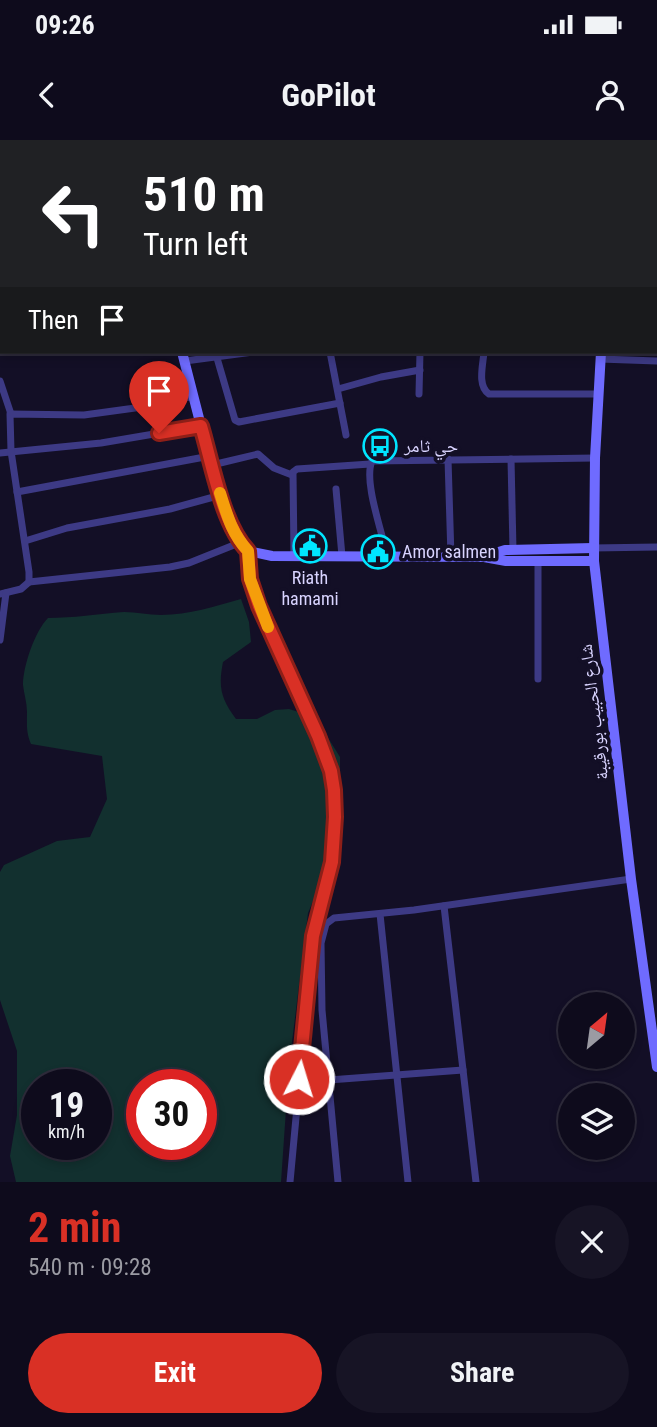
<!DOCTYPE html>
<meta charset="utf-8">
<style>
:root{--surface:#0e0b1c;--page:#171425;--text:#f1f3f6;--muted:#9b9ba3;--line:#2e2b3b;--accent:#d93025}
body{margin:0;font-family:"Roboto Condensed","Noto Naskh Arabic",sans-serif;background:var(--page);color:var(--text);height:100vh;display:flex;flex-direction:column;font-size:26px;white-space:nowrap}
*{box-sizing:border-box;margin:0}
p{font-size:23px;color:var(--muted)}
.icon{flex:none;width:38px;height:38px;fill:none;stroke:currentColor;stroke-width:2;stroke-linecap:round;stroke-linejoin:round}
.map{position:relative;height:1042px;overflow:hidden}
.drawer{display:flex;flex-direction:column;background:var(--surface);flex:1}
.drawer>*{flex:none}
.guide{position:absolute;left:0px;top:0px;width:658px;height:214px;box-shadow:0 4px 10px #0003,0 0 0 2px var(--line);background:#202124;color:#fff;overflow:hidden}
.needle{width:46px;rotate:29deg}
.tools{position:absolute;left:558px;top:852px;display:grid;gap:14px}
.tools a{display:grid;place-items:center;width:77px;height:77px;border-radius:50%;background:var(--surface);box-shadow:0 4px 10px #0003,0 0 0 2px var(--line);font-size:35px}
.speed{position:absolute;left:21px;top:929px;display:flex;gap:14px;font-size:35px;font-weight:700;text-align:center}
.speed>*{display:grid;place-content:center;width:91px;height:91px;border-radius:50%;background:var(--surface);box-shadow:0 4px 10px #0003,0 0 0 2px var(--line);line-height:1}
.speed small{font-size:18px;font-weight:400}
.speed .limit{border:10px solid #d22;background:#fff;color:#111}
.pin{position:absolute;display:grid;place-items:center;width:60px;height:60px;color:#fff;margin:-72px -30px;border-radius:50% 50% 50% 0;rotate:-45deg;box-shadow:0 0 7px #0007}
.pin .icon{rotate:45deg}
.me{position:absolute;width:77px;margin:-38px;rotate:5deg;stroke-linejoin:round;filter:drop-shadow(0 0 5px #0008)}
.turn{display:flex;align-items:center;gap:24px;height:147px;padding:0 28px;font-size:32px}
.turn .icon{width:91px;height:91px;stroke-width:2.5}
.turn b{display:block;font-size:49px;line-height:60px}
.then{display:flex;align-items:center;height:66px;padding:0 28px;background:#0003;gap:14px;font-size:26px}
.round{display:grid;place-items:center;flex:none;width:74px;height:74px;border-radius:37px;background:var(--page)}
.head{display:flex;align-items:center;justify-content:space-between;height:119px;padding:0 28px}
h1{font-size:42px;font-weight:700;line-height:52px;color:var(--accent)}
.cta{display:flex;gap:14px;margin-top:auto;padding:14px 28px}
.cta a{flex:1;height:80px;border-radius:42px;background:var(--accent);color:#fff;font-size:28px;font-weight:700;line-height:80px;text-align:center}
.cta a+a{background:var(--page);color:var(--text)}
.status{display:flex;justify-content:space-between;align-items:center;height:49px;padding:0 35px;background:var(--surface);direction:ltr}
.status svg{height:19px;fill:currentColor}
header{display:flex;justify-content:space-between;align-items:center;height:91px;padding:0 28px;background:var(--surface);font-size:32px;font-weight:700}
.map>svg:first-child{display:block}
.green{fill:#12302f;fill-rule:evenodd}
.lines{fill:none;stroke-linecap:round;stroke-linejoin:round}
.minor{stroke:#3d3a85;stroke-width:7}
.secondary{stroke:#6f6bff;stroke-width:10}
.route-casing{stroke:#8d1f18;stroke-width:18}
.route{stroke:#d93025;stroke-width:12}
.slow{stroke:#f59e0b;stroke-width:12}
.labels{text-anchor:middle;stroke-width:7;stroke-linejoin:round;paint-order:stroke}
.poi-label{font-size:18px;fill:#d9d4ff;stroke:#130f26;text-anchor:start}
.street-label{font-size:18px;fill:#d9d4ff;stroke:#130f26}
</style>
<div class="status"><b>09:26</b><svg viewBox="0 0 49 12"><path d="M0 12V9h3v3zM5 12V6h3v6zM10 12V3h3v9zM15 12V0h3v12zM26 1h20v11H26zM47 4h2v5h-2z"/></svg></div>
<header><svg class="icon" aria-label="back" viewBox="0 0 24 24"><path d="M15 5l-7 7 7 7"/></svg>GoPilot<svg class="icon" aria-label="person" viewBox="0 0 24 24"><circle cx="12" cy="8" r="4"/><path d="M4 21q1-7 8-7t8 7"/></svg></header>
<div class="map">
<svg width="657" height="1042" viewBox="0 0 657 1042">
<rect width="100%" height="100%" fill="#130f26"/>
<path class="green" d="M 241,459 L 249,482 L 251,502 L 223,522 C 218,547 221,559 236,579 L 257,579 L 275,570 L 289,569 L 315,577 L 340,617 L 340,683 L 334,711 L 308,773 L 289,926 L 281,1042 L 16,1042 L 10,1016 L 17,975 L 17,911 L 0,860 L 0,732 L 4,725 L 57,701 L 90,697 L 107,659 L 102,616 L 31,604 C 26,592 27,585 27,572 C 27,563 24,554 23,545 C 23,526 35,491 48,478 C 73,478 98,474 124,472 C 137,472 148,475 161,475 C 189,475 215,466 241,459 ZM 37,945 L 96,945 L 96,1004 L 37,1004 ZM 142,945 L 201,945 L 201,1004 L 142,1004 Z"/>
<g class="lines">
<g class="minor">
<polyline points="111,0 111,2"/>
<polyline points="128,0 128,2"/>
<polyline points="260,0 261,2"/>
<polyline points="505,2 506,0"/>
<polyline points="656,62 657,62"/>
<polyline points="330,212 346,295"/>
<path d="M 484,212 C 483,225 477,246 489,254 L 598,254"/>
<polyline points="217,218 235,280 239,282 340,263"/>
<polyline points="600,219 657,221"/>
<polyline points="185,221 253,212"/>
<polyline points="0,241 11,274"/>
<polyline points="338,249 381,237 420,230"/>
<polyline points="419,254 420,212"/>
<polyline points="0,313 101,303 201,286"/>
<polyline points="448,319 451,417"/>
<polyline points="511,319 513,410"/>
<polyline points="212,325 258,314 274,328 292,335"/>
<polyline points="336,349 342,416"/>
<polyline points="17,352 210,316"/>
<polyline points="25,401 67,388 170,369 221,355"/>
<polyline points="593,408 657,407"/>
<polyline points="248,411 248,427 253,450 318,596 331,631 334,650 336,677 332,722 312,806 290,1042"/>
<polyline points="294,416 293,332 297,329 370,324"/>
<path d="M 387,416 C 383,394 363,341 372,321 L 595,318"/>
<polyline points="29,442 170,427 189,423 239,403"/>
<polyline points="0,454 21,449 29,442 29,432 11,311 10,274 84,275 157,265 193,256"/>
<polyline points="0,500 6,453"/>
<polyline points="538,539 538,421"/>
<polyline points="444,766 476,1042"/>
<polyline points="380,774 408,1042"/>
<polyline points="329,940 463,930"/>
<polyline points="338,1042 322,870 321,803 326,784 334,778 414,770 631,739"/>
</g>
<g class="secondary">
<polyline points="44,0 47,2"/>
<polyline points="616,2 617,0"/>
<polyline points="182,212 201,286 230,386 239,403 248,411 272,416 484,417 506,421 594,421"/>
<polyline points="601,212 595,318 594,421 631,739 657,927"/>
<polyline points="486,416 505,410 593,408"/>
</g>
</g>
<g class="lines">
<defs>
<path id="route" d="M 159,293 L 201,286 C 212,323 222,384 248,411 L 250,439 L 259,466 L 318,596 L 331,631 L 334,650 L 335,677 L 332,722 L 313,796 L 299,939"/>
</defs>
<use href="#route" class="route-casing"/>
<use href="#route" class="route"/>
<path class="slow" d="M 220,353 C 227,375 232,394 248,411 L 250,439 L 268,487"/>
</g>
<defs>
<symbol id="bus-ring" viewBox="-11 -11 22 22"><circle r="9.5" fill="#130f26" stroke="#00e5ff" stroke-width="1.5"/><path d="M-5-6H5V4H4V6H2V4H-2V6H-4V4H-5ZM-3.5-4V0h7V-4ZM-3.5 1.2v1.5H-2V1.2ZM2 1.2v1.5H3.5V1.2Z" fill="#00e5ff"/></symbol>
<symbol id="civic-ring" viewBox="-11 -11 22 22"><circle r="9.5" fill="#130f26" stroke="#00e5ff" stroke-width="1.5"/><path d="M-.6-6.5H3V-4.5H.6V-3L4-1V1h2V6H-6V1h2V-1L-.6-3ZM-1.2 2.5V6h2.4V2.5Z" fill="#00e5ff"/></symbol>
</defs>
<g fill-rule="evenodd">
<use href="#bus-ring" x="361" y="287" width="38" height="38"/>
<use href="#civic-ring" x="291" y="387" width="38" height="38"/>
<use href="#civic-ring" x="359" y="393" width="38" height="38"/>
</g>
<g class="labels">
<g class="poi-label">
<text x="404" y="312">حي ثامر</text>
<text x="402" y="418">Amor salmen</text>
<text x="310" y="444" text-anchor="middle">Riath<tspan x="310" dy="21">hamami</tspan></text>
</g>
<g class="street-label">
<text transform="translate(594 572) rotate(-97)" y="6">شارع الحبيب بورقيبة</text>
</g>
</g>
</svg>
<div class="tools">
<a><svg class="needle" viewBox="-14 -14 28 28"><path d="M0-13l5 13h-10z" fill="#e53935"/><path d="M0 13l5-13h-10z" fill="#9b9ba3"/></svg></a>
<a><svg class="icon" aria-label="layers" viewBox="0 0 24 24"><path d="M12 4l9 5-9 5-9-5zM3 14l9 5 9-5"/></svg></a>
</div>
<div class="speed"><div>19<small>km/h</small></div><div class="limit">30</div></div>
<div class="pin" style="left:159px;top:293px;background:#d93025"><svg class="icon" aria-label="arrive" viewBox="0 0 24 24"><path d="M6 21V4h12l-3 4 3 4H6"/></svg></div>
<svg class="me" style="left:299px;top:939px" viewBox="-20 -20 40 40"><circle r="17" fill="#d93025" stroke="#fff" stroke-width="3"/><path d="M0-11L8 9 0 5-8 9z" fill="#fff"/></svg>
<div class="guide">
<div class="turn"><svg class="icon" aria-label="left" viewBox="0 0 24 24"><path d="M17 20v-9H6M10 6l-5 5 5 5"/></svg><div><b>510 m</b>Turn left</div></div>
<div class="then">Then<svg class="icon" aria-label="arrive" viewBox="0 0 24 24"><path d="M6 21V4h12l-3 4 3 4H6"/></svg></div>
</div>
</div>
<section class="drawer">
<div class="head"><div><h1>2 min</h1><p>540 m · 09:28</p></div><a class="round"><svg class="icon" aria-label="close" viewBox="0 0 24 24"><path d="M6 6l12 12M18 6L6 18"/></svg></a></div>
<div class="cta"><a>Exit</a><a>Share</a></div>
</section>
